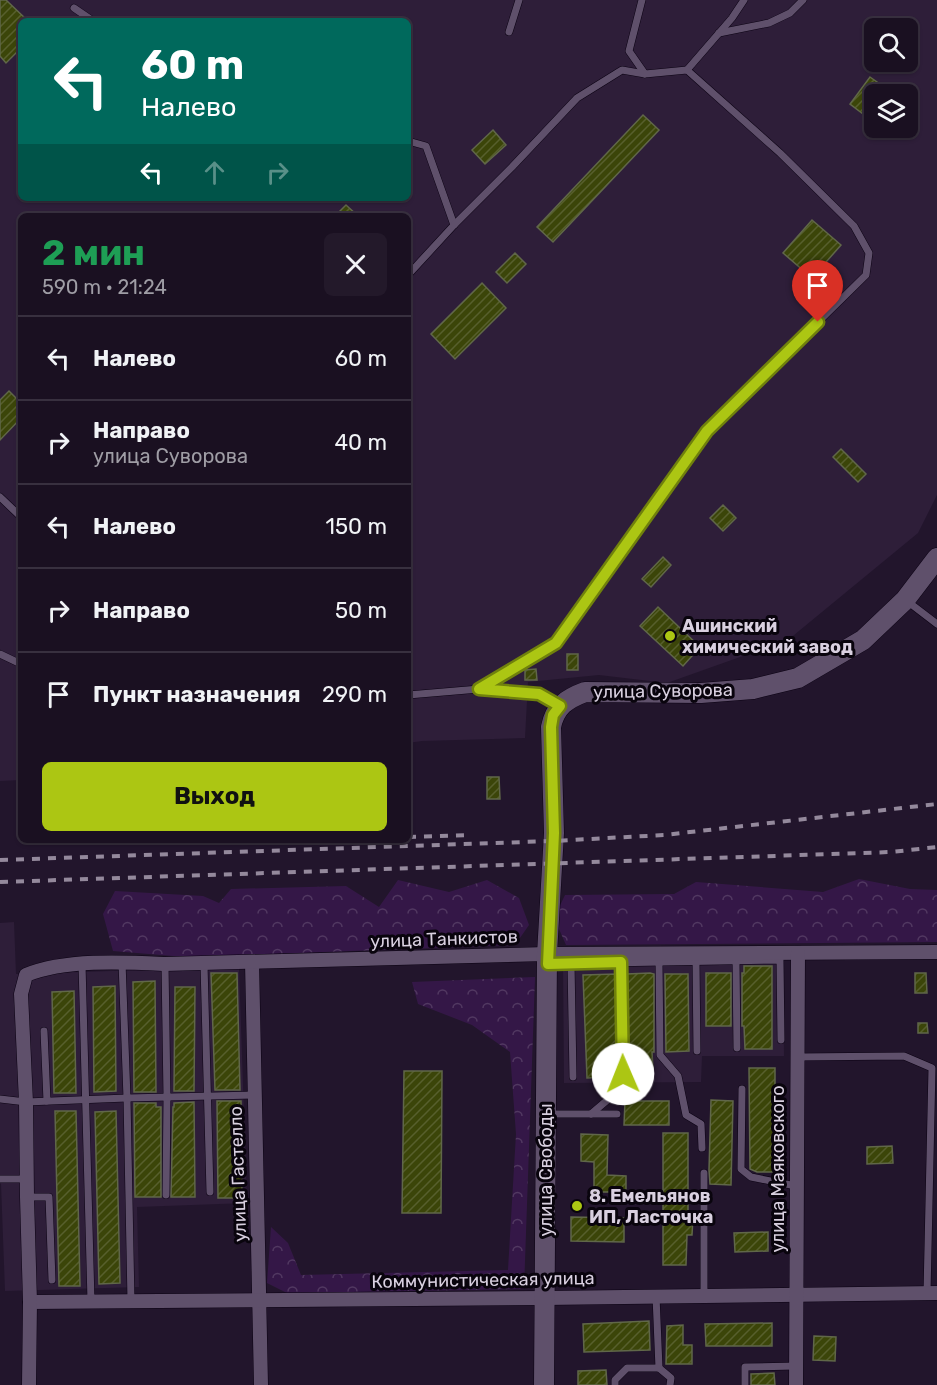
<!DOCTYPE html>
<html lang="ru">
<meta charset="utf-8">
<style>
:root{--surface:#1a1021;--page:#23192a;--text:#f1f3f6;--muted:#9f9da5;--line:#38303f;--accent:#acc613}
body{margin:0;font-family:Rubik,sans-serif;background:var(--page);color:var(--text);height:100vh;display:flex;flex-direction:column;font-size:22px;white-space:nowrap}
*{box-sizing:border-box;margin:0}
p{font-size:20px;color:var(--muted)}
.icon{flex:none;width:33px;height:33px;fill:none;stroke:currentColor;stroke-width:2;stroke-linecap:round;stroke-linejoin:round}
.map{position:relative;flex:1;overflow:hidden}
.drawer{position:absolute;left:18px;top:213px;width:393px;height:630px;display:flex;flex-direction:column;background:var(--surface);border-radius:9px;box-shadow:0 2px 4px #0004,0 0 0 2px var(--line)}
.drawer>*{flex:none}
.guide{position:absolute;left:18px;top:18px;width:393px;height:183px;border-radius:9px;box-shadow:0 2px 4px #0004,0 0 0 2px var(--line);background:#00695c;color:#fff;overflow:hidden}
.buttons{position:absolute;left:864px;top:18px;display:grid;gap:12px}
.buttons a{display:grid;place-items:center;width:54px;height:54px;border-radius:9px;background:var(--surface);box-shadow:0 2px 4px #0004,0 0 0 2px var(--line);font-size:30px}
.pin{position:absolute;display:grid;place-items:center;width:51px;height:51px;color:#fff;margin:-62px -26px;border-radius:50% 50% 50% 0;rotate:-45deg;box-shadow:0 0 6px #0007}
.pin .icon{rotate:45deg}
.me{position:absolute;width:66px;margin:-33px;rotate:359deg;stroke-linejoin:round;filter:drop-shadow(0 0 4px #0008)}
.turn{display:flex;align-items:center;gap:21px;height:126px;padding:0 24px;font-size:27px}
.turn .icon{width:78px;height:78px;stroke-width:2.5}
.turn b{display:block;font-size:42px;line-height:51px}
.lanes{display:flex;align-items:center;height:57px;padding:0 24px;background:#0003;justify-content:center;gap:30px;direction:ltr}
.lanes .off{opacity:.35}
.round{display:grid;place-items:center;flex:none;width:63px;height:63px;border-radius:9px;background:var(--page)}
.headline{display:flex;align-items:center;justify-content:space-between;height:102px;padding:0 24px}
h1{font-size:36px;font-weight:700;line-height:45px;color:#1e9e55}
.button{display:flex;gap:12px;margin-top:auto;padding:12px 24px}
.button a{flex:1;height:69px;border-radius:9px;background:var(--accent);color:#111;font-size:24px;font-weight:700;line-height:69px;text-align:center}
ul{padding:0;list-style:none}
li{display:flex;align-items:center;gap:18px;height:84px;padding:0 24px;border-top:2px solid var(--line)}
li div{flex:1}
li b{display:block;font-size:22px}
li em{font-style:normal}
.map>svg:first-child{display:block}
.built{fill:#2e1e39;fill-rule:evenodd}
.forest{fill:url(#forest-crowns)}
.building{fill:url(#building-hatch);stroke:#606749;stroke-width:1.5}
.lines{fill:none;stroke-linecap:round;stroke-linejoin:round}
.lane-casing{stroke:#0b0213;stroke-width:8}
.street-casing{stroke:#0b0213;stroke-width:15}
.secondary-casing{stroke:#0b0213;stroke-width:21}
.lane{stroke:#5f506b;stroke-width:7}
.street{stroke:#5f506b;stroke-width:14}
.secondary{stroke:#5f506b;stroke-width:20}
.rail{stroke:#94899c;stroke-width:4;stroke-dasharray:8 8;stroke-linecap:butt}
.route-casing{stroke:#70810c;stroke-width:15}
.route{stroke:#acc613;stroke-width:10}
.poi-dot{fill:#acc613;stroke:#09040d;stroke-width:2}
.labels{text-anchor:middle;stroke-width:6;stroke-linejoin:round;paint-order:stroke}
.poi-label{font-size:18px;font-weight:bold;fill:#d9d0e0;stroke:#09040d;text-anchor:start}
.street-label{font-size:18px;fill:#d9d0e0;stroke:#09040d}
</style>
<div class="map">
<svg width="937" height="1385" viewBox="0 0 937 1385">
<defs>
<pattern id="forest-crowns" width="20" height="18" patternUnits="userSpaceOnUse" patternTransform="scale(1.5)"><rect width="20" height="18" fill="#341747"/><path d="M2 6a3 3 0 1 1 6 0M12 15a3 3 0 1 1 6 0" fill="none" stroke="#513861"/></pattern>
<pattern id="building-hatch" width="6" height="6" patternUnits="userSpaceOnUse" patternTransform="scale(1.5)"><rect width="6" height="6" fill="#3b4509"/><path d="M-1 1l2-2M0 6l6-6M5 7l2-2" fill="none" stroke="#575f2d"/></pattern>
</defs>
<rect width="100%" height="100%" fill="#22152c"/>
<g class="built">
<path d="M 0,0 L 937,0 L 937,495 L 918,533 L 788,640 L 667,683 L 599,675 L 528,682 L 525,738 L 422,741 L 408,743 L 408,216 L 21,216 L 21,780 L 0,781 ZM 21,21 L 408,21 L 408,198 L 21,198 ZM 874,28 L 908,28 L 908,62 L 874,62 ZM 874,94 L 908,94 L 908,128 L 874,128 Z"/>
<polygon points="14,922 16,974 239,967 247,1203 137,1207 139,1287 5,1291 1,1184 0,1183 0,923"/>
<polygon points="783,957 784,1056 702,1056 701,1082 564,1083 563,958"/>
</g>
<g class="forest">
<polygon points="859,879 910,889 937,890 937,942 566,945 559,929 555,916 565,895 674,894 696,882 823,892"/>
<polygon points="398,880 449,892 487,880 519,898 529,925 515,945 185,957 113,951 103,914 115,891 203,896 219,903 231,889 346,886 379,907"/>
<polygon points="535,977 524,1289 287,1293 267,1283 271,1227 288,1243 301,1275 508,1270 516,1134 510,1052 472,1025 418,1004 412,982"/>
</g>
<g class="building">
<polygon points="0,0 6,0 28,21 21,21 21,48 6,63 0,56"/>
<polygon points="870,77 894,94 874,94 874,107 867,117 850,104"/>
<polygon points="643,115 659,130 553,242 537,227"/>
<polygon points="493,130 506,145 485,164 472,150"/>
<polygon points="346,205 358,216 335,216"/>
<polygon points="812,220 841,245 812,278 783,253"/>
<polygon points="515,253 526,264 507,283 496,272"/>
<polygon points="482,283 506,308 455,359 431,334"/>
<polygon points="9,391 21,403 21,418 0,440 0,400"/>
<polygon points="841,449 866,474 858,482 833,457"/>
<polygon points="723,505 736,518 723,531 710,518"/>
<polygon points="663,557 671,565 651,587 642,579"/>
<polygon points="658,607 700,647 683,666 640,626"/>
<rect x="567" y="654" width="11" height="16"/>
<polygon points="536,669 537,680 525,680 525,670"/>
<polygon points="487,777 499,777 500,799 487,799"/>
<polygon points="744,966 772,966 772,1049 745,1049 744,1026 742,1026 742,973 744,973"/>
<polygon points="211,973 237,973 240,1090 215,1090"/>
<polygon points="650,973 654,974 654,1052 652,1052 653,1069 629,1069 627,974"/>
<rect x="706" y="973" width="25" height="53"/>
<polygon points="915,973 926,973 927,993 915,993"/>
<polygon points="616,974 617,1070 616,1070 616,1077 587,1078 583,975"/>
<polygon points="665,974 688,974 689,1051 666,1052"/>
<polygon points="155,981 156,1092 134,1092 133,982"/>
<polygon points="115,986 116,1091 94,1092 93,987"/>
<polygon points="175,987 195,987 194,1091 174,1091"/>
<polygon points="74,991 76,1093 54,1093 52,992"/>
<polygon points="918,1023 927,1023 928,1033 918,1033"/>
<polygon points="749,1068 775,1068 775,1172 757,1172 750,1169"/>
<polygon points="404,1071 442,1071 441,1213 402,1213"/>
<polygon points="711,1100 733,1101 731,1185 710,1184 709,1170"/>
<polygon points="217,1101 241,1101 242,1198 218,1198"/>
<polygon points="625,1101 669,1101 669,1125 624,1125"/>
<polygon points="194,1102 195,1197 171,1197 173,1107 174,1107 174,1103"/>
<polygon points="134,1103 156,1103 156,1107 161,1107 161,1197 135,1197"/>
<polygon points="55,1111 76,1111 80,1286 59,1286"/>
<polygon points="116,1111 120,1283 99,1284 95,1112"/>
<polygon points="663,1133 688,1133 688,1217 693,1217 692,1235 687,1235 686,1265 663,1265"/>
<polygon points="581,1134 608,1135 607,1175 626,1176 626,1192 594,1192 594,1162 581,1161"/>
<polygon points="892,1146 893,1163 867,1164 867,1147"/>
<polygon points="571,1217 624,1218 624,1242 571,1241"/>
<polygon points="768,1232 768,1251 735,1252 734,1233"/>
<polygon points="649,1321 650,1350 584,1352 583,1324"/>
<polygon points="772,1323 772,1346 706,1346 705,1324"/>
<polygon points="683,1325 683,1345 692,1345 692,1364 666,1364 667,1326"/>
<polygon points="814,1336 836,1337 835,1361 813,1360"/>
<polygon points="606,1370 607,1385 578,1385 578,1371"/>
<polygon points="774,1373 775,1385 751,1385 751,1374"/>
</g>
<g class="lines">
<defs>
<g id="lane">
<polyline points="642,0 629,51 645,74"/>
<polyline points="74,8 93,21"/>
<polyline points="509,32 519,0"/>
<polyline points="719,33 769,23 790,13 803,0"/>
<polyline points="687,70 732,18 744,0"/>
<polyline points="408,141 426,146 454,225"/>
<polyline points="408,275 454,225 512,167 577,98 622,70 645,74 687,70 780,153 854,226 869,253 866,275 707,431 556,643 479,689"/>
<polyline points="0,497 21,517"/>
<polyline points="907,601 937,624"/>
<polyline points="0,654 21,664"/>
<polyline points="408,695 479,689 539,694 558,705"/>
<polyline points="696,961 697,1051"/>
<polyline points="736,961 737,1048"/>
<polyline points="122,962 127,1098 131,1301"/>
<polyline points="659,962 660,1055 678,1076 686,1115 701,1124 702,1148"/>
<polyline points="571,963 573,1077"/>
<polyline points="82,964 91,1301"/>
<polyline points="165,964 167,1097 166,1195"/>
<polyline points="204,964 210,1192"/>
<polyline points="548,964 780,960 781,1040"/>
<polyline points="44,1031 47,1101"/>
<polyline points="797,1057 904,1056 932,1068 927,1293"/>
<polyline points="742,1089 741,1169 751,1177 796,1186"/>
<polyline points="0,1099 26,1102 127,1098 254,1095"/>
<polyline points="548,1114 617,1114"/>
<polyline points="591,1114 618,1091 623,1074 621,962"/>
<polyline points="704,1173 704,1295"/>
<polyline points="0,1179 27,1179"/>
<polyline points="27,1197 49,1197 52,1280"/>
<polyline points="659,1368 671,1378 670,1385"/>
<polyline points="615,1385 615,1380 627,1368 659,1368 656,1296"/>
<polyline points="745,1385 745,1367 796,1366"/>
</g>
<g id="street">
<polyline points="252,962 261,1385"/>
<polyline points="30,1302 545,1298 937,1293"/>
<path d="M 29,1385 L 30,1302 L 27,1197 L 26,1102 L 21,994 L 26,975 C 65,959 123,962 165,964 L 547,954 L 937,952"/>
<polyline points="796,1385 798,953"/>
</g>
<path id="secondary" d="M 544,1385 L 547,954 L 554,833 L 551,727 C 555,707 566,699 585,692 L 701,693 L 753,689 L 798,678 L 863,640 L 905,600 L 937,558"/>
</defs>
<use href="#lane" class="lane-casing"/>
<use href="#street" class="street-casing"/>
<use href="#secondary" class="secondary-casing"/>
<use href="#lane" class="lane"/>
<use href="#street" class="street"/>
<use href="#secondary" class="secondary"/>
<g class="rail">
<polyline points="408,837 471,835"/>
<polyline points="0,860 553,841 664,835 937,804"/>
<polyline points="0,882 891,852 937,847"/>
</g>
</g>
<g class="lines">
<defs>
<polyline id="route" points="623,1074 621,962 548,964 554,833 551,727 553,715 560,706 539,694 479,689 556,643 707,431 818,322"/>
</defs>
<use href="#route" class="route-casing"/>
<use href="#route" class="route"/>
</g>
<g class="poi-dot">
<circle cx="670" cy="636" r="6"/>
<circle cx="577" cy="1206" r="6"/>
</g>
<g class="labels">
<g class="poi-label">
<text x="682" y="632">Ашинский<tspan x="682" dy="21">химический завод</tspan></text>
<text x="589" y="1202">8. Емельянов<tspan x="589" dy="21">ИП, Ласточка</tspan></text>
</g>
<g class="street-label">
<text transform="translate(663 691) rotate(-1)" y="6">улица Суворова</text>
<text transform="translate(444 939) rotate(-2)" y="6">улица Танкистов</text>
<text transform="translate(778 1169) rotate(-90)" y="6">улица Маяковского</text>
<text transform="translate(546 1170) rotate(-90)" y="6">улица Свободы</text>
<text transform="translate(238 1174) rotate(-92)" y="6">улица Гастелло</text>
<text transform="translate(483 1280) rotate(-1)" y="6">Коммунистическая улица</text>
</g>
</g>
</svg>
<div class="buttons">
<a><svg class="icon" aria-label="search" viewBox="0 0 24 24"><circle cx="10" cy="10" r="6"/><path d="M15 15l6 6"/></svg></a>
<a><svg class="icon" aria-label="layers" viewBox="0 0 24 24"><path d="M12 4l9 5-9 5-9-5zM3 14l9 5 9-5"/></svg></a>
</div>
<div class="pin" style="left:818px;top:322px;background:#d93025"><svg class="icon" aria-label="arrive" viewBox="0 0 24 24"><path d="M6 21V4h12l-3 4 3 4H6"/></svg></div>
<svg class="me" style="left:623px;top:1074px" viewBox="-20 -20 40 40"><circle r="19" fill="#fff"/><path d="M0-13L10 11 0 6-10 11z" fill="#acc613"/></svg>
<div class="guide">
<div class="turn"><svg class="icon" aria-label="left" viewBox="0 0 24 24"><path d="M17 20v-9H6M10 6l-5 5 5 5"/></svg><div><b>60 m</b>Налево</div></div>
<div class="lanes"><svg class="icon" aria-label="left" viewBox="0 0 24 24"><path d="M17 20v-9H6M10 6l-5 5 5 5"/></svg><svg class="icon off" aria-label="ahead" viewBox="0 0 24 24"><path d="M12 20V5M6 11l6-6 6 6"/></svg><svg class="icon off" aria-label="right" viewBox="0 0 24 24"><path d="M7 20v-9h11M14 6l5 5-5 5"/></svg></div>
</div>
<section class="drawer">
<div class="headline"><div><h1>2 мин</h1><p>590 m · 21:24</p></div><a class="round"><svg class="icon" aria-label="close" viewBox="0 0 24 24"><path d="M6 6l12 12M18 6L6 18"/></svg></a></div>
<ul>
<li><svg class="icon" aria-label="left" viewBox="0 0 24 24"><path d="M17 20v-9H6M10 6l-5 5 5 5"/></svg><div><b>Налево</b></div><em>60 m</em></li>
<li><svg class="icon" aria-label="right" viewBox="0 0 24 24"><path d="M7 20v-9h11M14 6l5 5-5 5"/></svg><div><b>Направо</b><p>улица Суворова</p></div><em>40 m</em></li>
<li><svg class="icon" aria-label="left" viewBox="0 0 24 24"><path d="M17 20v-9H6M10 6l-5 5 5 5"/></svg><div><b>Налево</b></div><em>150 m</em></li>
<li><svg class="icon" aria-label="right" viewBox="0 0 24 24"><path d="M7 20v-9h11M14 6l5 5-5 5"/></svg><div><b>Направо</b></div><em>50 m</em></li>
<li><svg class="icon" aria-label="arrive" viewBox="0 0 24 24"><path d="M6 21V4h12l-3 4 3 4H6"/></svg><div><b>Пункт назначения</b></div><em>290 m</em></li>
</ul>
<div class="button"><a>Выход</a></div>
</section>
</div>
